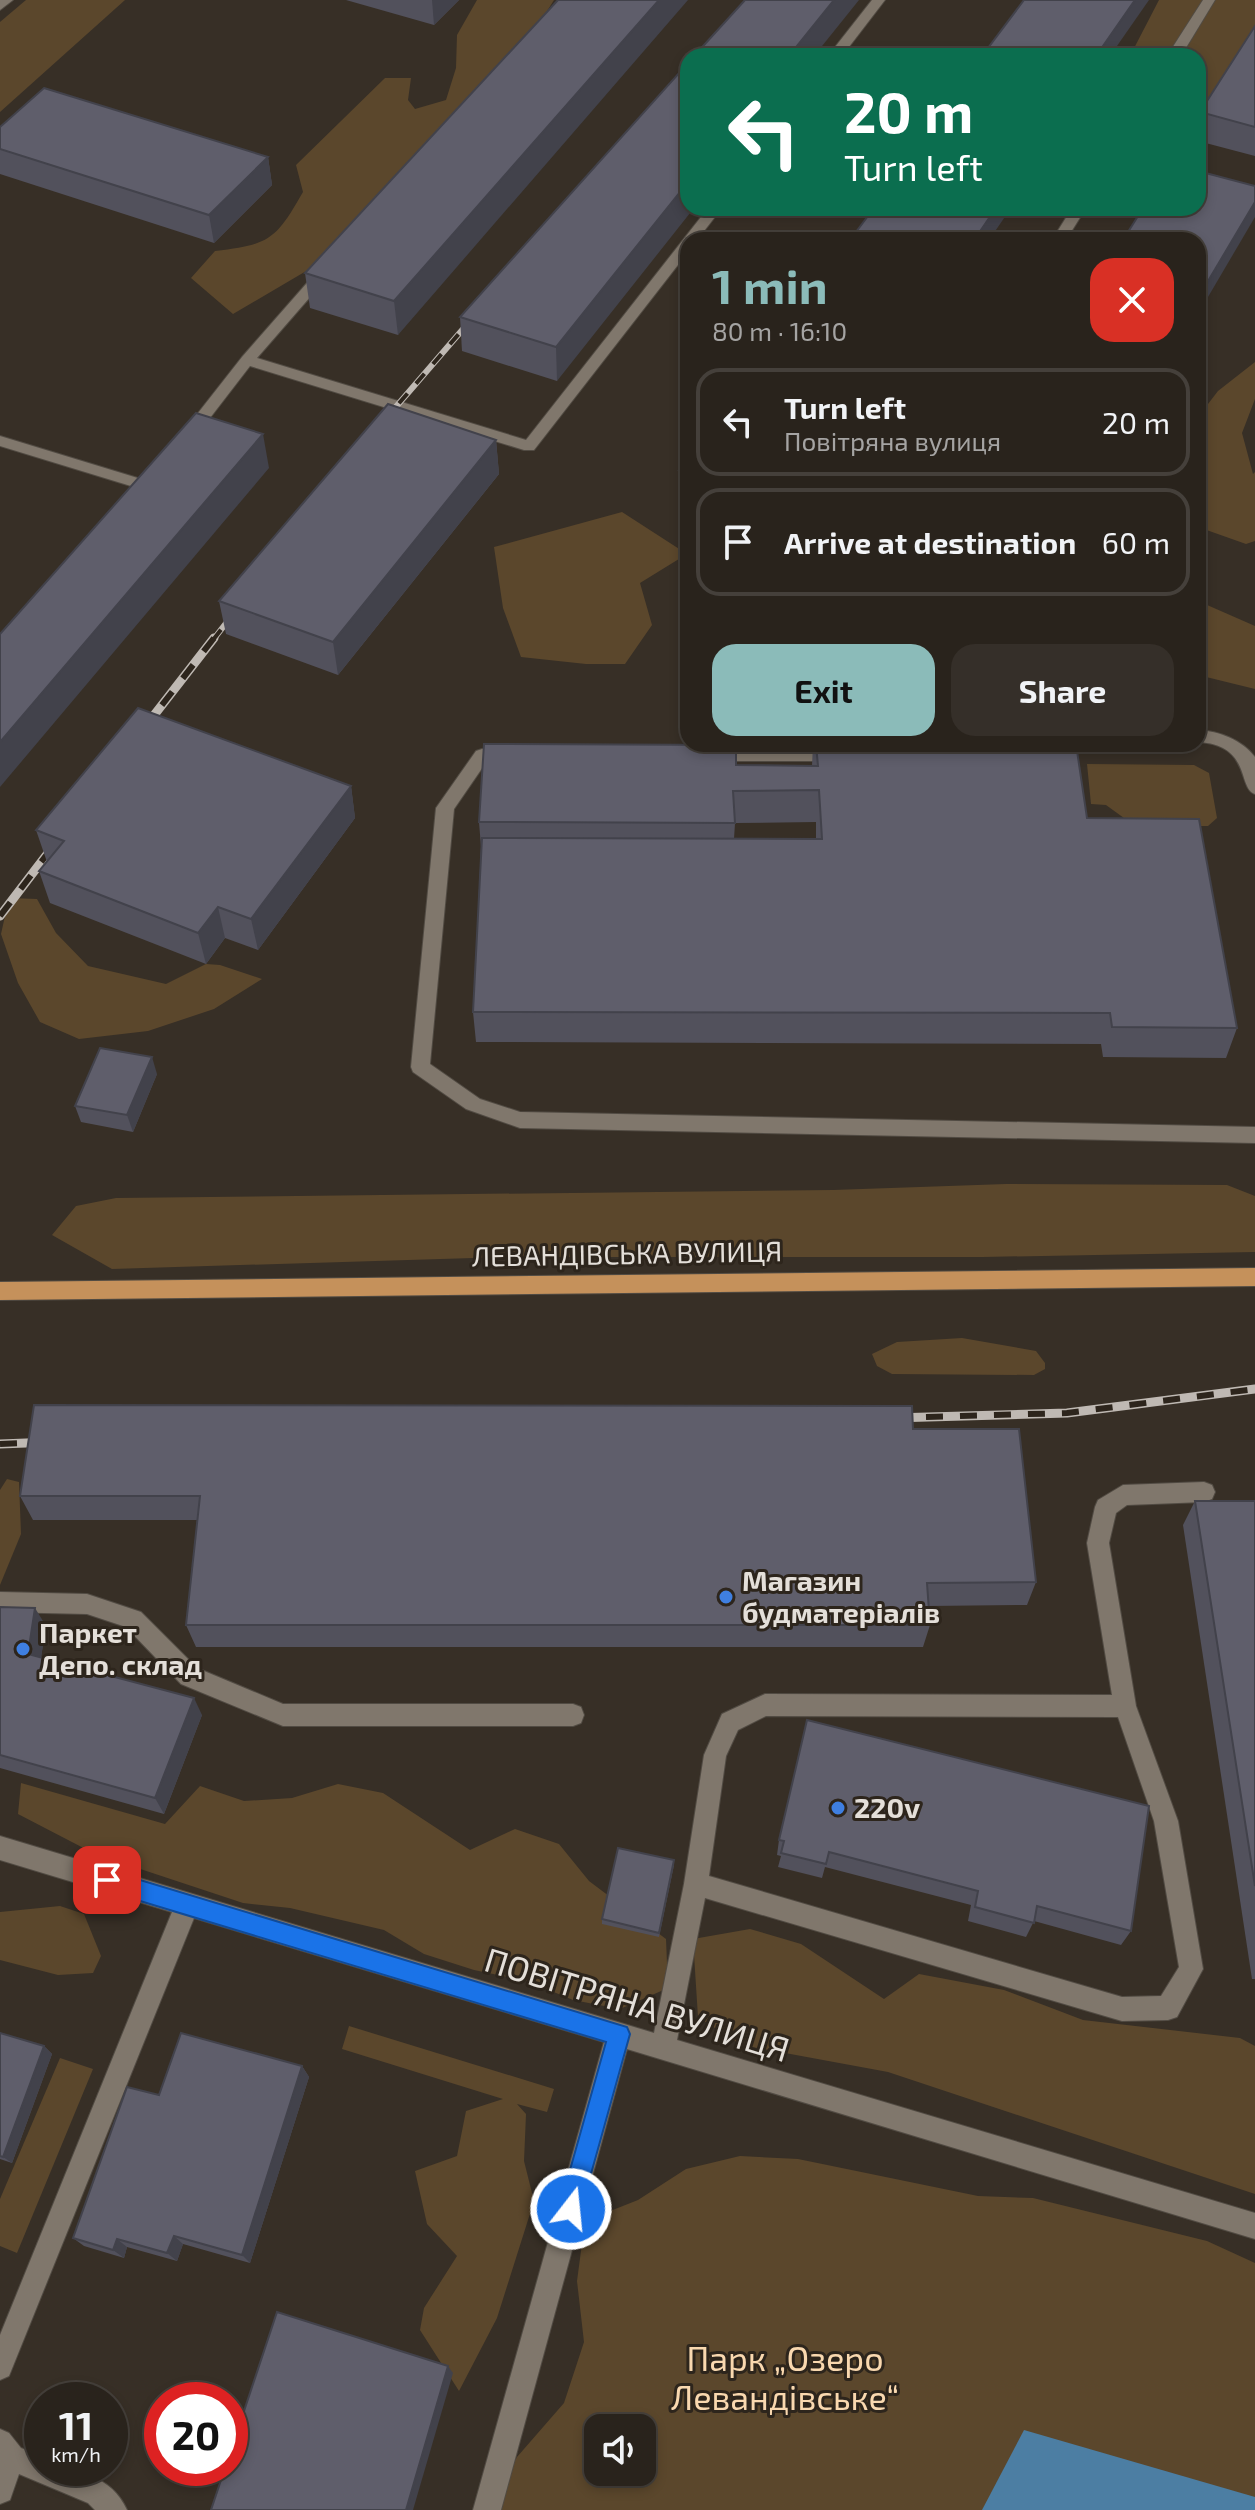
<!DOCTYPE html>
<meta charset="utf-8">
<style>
:root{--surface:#29231c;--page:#352f29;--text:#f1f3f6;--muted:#a5a4a3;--line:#45403b;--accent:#8bbbb9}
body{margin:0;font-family:"Exo 2",sans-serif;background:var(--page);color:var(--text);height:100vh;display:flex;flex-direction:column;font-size:30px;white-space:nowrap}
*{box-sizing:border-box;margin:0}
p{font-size:26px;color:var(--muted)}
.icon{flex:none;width:44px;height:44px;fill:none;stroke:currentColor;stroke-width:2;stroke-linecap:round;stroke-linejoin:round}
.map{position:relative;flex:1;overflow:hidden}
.sheet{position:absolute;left:680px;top:232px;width:526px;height:520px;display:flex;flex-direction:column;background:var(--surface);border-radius:24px;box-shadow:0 4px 12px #0003,0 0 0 2px var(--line)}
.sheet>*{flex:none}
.banner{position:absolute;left:680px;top:48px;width:526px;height:168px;border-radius:24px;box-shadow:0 4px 12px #0003,0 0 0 2px var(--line);background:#0b6e4f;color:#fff;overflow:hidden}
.controls{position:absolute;left:584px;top:2414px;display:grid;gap:16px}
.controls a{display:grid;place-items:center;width:72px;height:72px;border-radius:16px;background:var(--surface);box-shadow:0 4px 12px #0003,0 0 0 2px var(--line);font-size:40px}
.speed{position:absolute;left:24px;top:2382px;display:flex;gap:16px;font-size:40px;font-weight:700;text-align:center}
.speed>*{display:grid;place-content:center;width:104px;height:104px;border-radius:50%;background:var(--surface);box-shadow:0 4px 12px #0003,0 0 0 2px var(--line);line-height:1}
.speed small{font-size:20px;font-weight:400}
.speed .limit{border:12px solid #d22;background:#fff;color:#111}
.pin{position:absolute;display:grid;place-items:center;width:68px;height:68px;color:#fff;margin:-34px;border-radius:16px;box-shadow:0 4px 12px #0006}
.me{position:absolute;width:88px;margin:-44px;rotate:16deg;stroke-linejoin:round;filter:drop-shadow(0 0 6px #0008)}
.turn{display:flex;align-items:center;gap:28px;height:168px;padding:0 32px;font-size:36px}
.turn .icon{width:104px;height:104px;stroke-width:2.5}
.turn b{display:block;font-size:56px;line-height:68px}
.round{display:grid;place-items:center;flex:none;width:84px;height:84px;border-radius:24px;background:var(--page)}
.headline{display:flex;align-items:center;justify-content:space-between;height:136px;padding:0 32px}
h1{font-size:48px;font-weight:700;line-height:60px;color:var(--accent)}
.action{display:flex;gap:16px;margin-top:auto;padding:16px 32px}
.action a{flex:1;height:92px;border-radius:24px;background:var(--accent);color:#111;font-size:32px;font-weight:700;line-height:92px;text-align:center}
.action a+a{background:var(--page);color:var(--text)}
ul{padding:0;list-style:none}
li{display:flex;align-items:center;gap:24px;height:108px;margin:0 16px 12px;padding:0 16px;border:4px solid var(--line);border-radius:24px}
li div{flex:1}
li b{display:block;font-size:30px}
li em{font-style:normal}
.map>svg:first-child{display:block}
.green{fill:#5b472c;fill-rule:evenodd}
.water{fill:#4c7ea3}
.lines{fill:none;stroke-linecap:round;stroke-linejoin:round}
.minor-casing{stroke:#514b43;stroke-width:2}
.major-casing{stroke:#514b43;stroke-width:2}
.minor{fill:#80776c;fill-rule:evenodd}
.major{fill:#c5915b;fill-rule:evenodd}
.rail-far1-casing{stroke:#bfb9b3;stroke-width:6}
.rail-casing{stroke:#bfb9b3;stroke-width:9}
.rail-far1{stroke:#2d251c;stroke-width:4;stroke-dasharray:13;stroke-linecap:butt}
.rail{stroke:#2d251c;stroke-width:6;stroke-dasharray:17;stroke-linecap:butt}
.wall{fill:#52515c;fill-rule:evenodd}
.shaded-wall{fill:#42424b}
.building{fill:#5f5e6b;stroke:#42424b;stroke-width:2}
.route{fill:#1a73e8;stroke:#114b97;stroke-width:2}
.shop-dot{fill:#3f7fe0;stroke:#2d251c;stroke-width:3}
.labels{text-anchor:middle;stroke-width:6;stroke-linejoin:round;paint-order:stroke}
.street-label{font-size:28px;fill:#e4dfd9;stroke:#2d251c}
.poi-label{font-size:28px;font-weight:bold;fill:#e4dfd9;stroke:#2d251c;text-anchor:start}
.near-street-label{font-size:34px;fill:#e4dfd9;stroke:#2d251c}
.near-park-label{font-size:34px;fill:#f9d8af;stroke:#2d251c}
</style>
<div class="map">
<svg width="1255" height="2510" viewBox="0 0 1255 2510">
<rect width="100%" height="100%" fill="#372f26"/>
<g class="green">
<polygon points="26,0 125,0 0,112 0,22"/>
<path d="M 477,0 L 554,0 L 510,70 L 313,267 L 233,314 L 191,278 L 215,251 C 270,245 276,239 303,192 L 296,165 L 385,78 L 411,78 L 408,100 L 415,109 L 446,100 L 456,68 L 457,35 Z"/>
<polygon points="1159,0 1255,0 1255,28 1218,93 1198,115 1198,56 1130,56"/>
<polygon points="1255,362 1255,399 1242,433 1253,474 1255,472 1255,541 1246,544 1198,527 1198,417 1218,391"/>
<polygon points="622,512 687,554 640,583 652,625 625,664 586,664 521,657 503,608 494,547"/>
<polygon points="1198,601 1255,626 1255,689 1198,675"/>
<polygon points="1087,764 1194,765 1209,773 1217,818 1208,826 1135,826 1106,805 1091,804"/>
<polygon points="9,898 37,899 56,933 88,966 166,984 206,964 220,965 262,979 214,1009 148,1031 79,1039 40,1022 18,983 1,934"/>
<polygon points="1006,1184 1227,1185 1255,1196 1255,1252 982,1257 506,1257 112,1269 52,1235 76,1206 116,1198 833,1190"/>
<polygon points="962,1338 1036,1351 1045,1363 1045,1369 1034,1375 892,1374 877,1366 872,1354 897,1342"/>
<polygon points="7,1479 19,1482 21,1534 0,1585 0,1490"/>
<polygon points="21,1783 165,1824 200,1786 244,1801 292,1798 338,1784 383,1793 470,1850 515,1829 559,1844 589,1881 666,1939 668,1988 620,2009 573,2000 527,1981 474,1970 424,1954 384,1930 290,1908 243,1903 95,1854 18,1814"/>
<polygon points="60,1906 84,1914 101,1956 93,1973 58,1975 0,1960 0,1912"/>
<polygon points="750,1929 801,1944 884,1999 919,1974 1004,1990 1083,2020 1240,2038 1255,2046 1255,2194 888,2072 741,2045 698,2017 693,1939"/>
<polygon points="349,2026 554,2089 547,2112 517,2104 526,2114 524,2161 534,2201 497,2318 459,2391 420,2330 424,2308 457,2256 427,2224 415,2171 457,2156 466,2111 503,2099 342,2049"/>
<polygon points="60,2058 93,2069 17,2253 0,2246 0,2199"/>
<path d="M 740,2156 L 798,2159 L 978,2196 L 1033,2198 L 1207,2241 L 1255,2263 L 1255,2510 L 488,2510 L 517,2457 L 564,2403 L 584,2342 L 577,2281 L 585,2221 L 638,2200 L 686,2169 ZM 598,2428 L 642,2428 L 642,2472 L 598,2472 Z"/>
</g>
<polygon class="water" points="1024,2430 1255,2497 1255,2510 982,2510"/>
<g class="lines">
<defs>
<g id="minor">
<polygon points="0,0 13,0 0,10"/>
<polygon points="872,0 885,0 842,56 828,56"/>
<polygon points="1203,0 1215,0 1181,56 1167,56"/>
<polygon points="708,208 722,208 697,240 688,240 688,252 534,450 524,450 250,366 193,440 188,441 180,436 242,357 321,267 326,266 333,270 331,273 257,358 526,440"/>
<polygon points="1072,208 1086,208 1066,240 1052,240"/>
<polygon points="0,436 141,479 151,468 161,468 164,472 150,489 144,490 0,446"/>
<path d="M 1198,730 C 1219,731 1242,740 1255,757 L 1255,794 C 1237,788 1252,745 1198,742 Z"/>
<path d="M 1044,744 L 1096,744 C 1086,754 1059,754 1045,750 Z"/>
<polygon points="482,749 507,749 516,755 507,761 487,761 454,809 430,1064 480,1099 520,1112 1255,1127 1255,1143 520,1128 466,1109 413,1072 411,1067 436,808 476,751"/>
<polygon points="711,749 839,749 848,755 839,761 711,761 702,755"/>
<path d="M 1204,1482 L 1212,1485 L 1215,1492 L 1212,1499 L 1204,1502 L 1127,1505 L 1116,1513 L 1109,1543 L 1136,1706 L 1178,1821 L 1203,1969 L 1177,2017 L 1168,2020 L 1122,2021 L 705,1898 L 677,2040 L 1255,2213 L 1255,2239 L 627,2049 L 501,2510 L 473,2510 L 604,2042 L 194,1918 L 9,2376 L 0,2380 L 0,2335 L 172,1912 L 0,1860 L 0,1836 L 654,2033 L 684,1884 L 704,1755 L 722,1714 L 765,1694 L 1112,1695 L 1087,1543 L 1095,1507 L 1098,1500 L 1123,1485 ZM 766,1716 L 1118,1717 L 1154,1821 L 1179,1967 L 1161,1996 L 1122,1997 L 709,1876 L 726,1756 L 738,1730 Z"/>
<polygon points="0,1592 87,1594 141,1612 197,1668 283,1704 573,1704 581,1707 584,1715 581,1723 573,1726 283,1726 181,1684 126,1627 87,1614 0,1612"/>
<path d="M 0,2429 L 9,2433 L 21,2448 L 42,2456 L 42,2468 C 76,2468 112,2476 127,2510 L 95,2510 L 88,2503 L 19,2474 L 10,2500 L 0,2504 Z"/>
</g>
<polygon id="major" points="1255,1268 1255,1286 0,1300 0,1282"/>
</defs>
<use href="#minor" class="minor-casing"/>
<use href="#major" class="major-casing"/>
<use href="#minor" class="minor"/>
<use href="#major" class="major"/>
<defs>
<g id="rail-far1">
<polyline points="382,423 476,314"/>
<polyline points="213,640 237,609"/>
</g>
<g id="rail">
<polyline points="141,732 214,638"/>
<polyline points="0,916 58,840"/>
<polyline points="892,1418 1067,1413 1255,1389"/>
<polyline points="0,1444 52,1442"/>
</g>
</defs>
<use href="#rail-far1" class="rail-far1-casing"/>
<use href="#rail" class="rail-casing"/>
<use href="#rail-far1" class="rail-far1"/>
<use href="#rail" class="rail"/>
</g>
<g class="wall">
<polygon points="346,0 459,0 434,25"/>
<polygon points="558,0 398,335 310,308 305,273"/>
<polygon points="1255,26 1255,156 1198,141 1198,122 1200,112"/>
<polygon points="688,63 557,381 462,351 460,317"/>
<polygon points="0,127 268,157 272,185 214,243 0,174"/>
<polygon points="496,440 499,474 338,675 226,634 219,601"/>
<polygon points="688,458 688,501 678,498 679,470"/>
<path d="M 813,744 L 1076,744 L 1087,818 L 1237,1028 L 1226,1058 L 1103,1057 L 1101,1044 L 476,1042 L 473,1012 L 481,847 L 479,822 L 736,765 L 812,766 ZM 816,822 L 816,839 L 734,839 L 735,823 Z"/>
<polygon points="351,786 355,818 258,950 225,938 206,964 50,903 39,871 47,862 36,830"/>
<polygon points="157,1074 133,1132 81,1122 75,1106"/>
<polygon points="913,1429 1036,1582 1027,1605 928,1606 930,1625 923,1647 196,1647 186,1625 197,1520 33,1520 20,1496"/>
<polygon points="1195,1501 1255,1501 1255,1979 1252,1979 1183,1525"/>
<polygon points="0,1607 46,1626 41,1657 202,1715 164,1814 0,1768"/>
<polygon points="807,1720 1131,1931 1121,1945 1034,1921 1026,1937 968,1921 971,1905 825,1867 822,1878 778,1867 781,1856 777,1855 779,1840"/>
<polygon points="674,1865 659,1937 602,1924 602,1919"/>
<polygon points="0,2033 44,2046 52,2054 12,2163 0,2159"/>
<polygon points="302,2066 309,2077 250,2263 183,2244 177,2261 127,2247 124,2258 84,2246 73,2238 159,2095"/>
</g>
<g class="shaded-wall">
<polygon points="432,0 459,0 434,25"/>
<polygon points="659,0 688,0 398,335 394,301"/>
<polygon points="834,0 859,0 814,56 789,56"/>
<polygon points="1135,0 1149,0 1110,56 1096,56"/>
<polygon points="268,157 272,185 214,243 209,215"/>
<polygon points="688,182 688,208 694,208 557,381 556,347"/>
<polygon points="1255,202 1255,217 1198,314 1198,298"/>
<polygon points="996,208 1011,208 989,240 974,240"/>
<polygon points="263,434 269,468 0,787 0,742"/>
<polygon points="496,440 499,474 338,675 333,642"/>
<polygon points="351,786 355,818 258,950 251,919"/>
<polygon points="218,907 225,938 206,964 198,933"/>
<polygon points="152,1057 157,1074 133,1132 127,1115"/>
<polygon points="35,1608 46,1626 39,1671 28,1654"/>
<polygon points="194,1698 202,1715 164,1814 155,1798"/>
<polygon points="44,2046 52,2054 12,2163 3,2157"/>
<polygon points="302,2066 309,2077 250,2263 242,2255"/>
<polygon points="174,2236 183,2244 177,2261 167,2253"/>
<polygon points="117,2239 127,2247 124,2258 113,2250"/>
<polygon points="448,2366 453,2373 413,2510 406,2510"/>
</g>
<g class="building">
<polygon points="558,0 659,0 394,301 305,273"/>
<polygon points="745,0 834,0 789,56 694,56"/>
<polygon points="1024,0 1135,0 1096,56 982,56"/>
<polygon points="1255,26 1255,127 1200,112"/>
<polygon points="688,63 688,182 556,347 460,317"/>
<polygon points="44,88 268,157 209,215 0,149 0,127"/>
<polygon points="1198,171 1255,186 1255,202 1198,298 1198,240 1123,240 1143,208 1198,208"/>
<polygon points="874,208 996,208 974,240 850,240"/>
<polygon points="388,404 496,440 333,642 219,601"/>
<polygon points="196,413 263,434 0,742 0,634"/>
<polygon points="688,458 688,473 679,470"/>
<polygon points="138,708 351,786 251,919 218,907 198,933 39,871 64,841 36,830"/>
<polygon points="484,744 736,745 736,765 818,766 816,744 1076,744 1087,818 1199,819 1237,1028 1112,1027 1110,1013 473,1012 482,838 822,839 819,790 733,791 735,823 479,822"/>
<polygon points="100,1048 152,1057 127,1115 75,1106"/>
<polygon points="34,1405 912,1406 913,1429 1019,1429 1036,1582 927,1583 930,1625 186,1625 200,1496 20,1496"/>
<polygon points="1195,1501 1255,1501 1255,1886"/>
<polygon points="0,1607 35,1608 28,1654 194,1698 155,1798 0,1755"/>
<polygon points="807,1720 1149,1806 1131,1931 1037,1906 1034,1923 975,1907 978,1891 829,1852 826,1864 781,1853 784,1841 779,1840"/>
<polygon points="618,1848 674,1860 659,1933 602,1919"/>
<polygon points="0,2033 44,2046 3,2157 0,2156"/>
<polygon points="181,2033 302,2066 242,2255 174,2236 167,2253 117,2239 113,2250 73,2238 127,2087 159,2095"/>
<polygon points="277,2312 448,2366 406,2510 211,2510 225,2468 230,2468 230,2453"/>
</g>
<polygon class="route" points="107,1870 627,2027 630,2034 579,2217 571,2220 562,2217 559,2209 606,2042 107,1891 99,1888 96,1880 99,1873"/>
<g class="shop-dot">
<circle cx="726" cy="1597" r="8"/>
<circle cx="23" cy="1649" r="8"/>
<circle cx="838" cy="1808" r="8"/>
</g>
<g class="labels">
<g class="street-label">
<text transform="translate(627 1254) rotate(-1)" y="10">ЛЕВАНДІВСЬКА ВУЛИЦЯ</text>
</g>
<g class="poi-label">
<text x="742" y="1591">Магазин<tspan x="742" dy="32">будматеріалів</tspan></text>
<text x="39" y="1643">Паркет<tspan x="39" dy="32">Депо. склад</tspan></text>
<text x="854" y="1818">220v</text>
</g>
<g class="near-street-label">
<text transform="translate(637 2005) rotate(17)" y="12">ПОВІТРЯНА ВУЛИЦЯ</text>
</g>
<g class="near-park-label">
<text x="785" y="2371">Парк „Озеро<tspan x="785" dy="39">Левандівське“</tspan></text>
</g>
</g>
</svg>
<div class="controls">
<a><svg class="icon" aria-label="sound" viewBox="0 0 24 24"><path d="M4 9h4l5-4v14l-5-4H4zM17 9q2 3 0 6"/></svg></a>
</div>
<div class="speed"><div>11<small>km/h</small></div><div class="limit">20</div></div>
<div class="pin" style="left:107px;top:1880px;background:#d93025"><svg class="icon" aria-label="arrive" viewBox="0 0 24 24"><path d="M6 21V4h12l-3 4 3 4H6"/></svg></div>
<svg class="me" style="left:571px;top:2209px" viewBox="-20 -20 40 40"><circle r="17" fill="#1a73e8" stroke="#fff" stroke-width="3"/><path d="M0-11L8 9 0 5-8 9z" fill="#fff"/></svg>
<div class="banner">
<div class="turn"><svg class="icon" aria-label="left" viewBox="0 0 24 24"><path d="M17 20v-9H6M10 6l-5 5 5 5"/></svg><div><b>20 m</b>Turn left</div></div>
</div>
<section class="sheet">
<div class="headline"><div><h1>1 min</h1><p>80 m · 16:10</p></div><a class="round" style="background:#d93025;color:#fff"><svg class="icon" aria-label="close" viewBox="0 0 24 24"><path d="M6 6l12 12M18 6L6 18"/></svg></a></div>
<ul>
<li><svg class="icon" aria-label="left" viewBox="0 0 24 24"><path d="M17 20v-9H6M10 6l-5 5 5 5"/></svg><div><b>Turn left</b><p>Повітряна вулиця</p></div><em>20 m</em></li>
<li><svg class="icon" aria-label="arrive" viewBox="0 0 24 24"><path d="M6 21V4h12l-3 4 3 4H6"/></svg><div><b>Arrive at destination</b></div><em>60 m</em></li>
</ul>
<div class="action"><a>Exit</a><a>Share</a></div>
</section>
</div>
